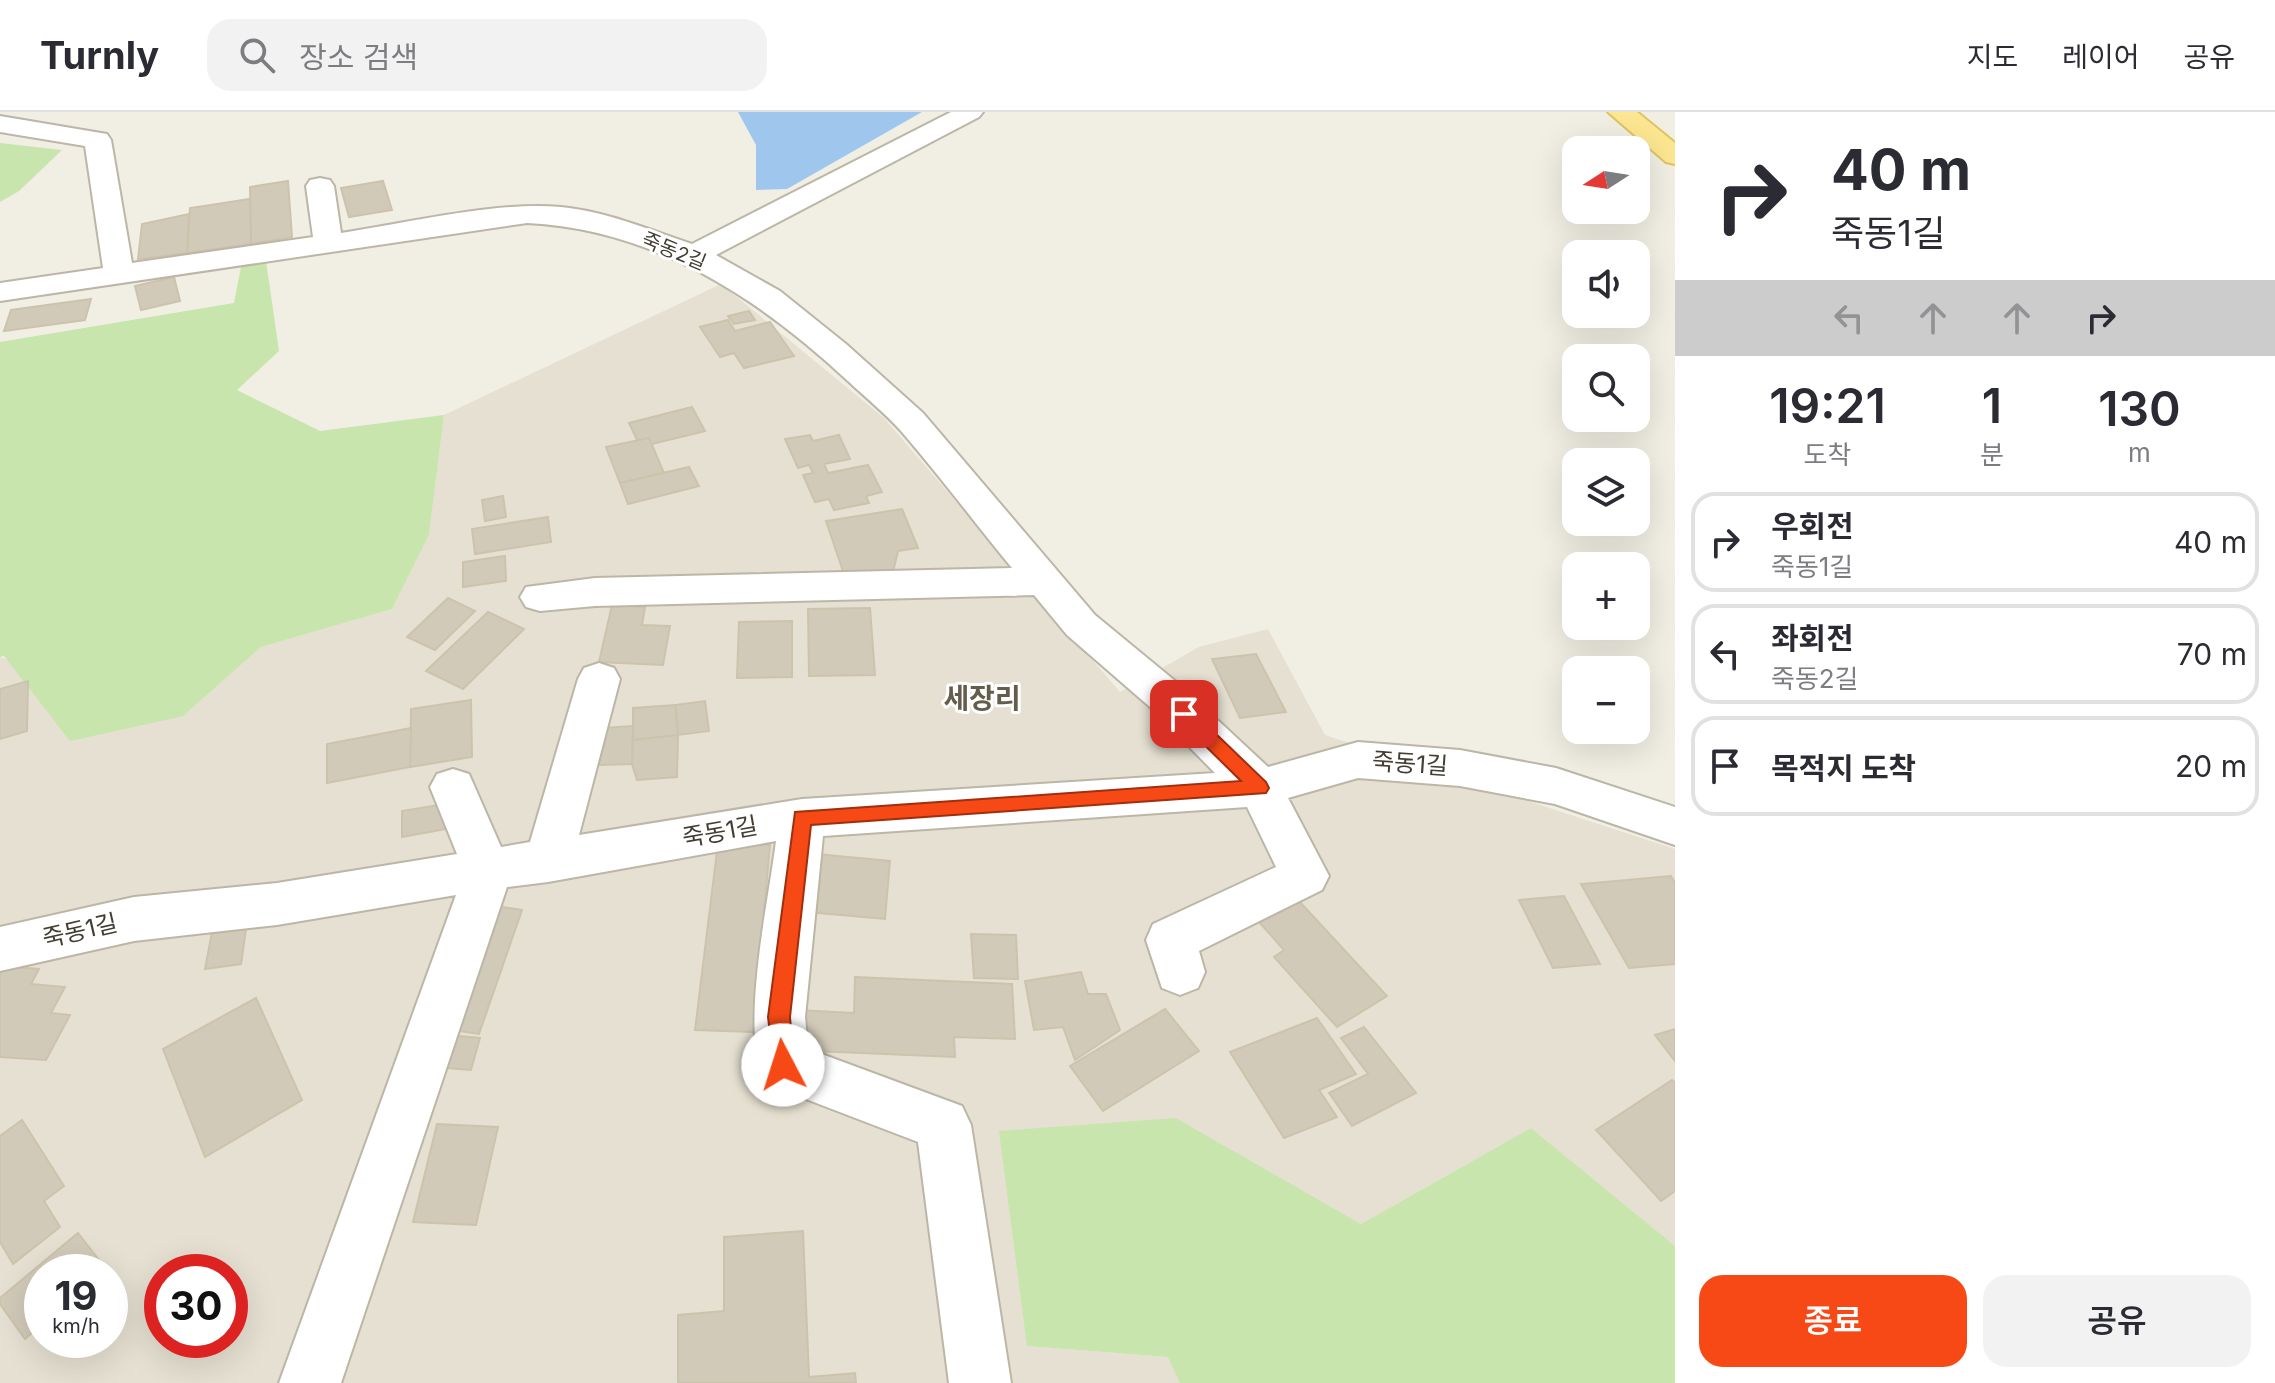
<!DOCTYPE html>
<html lang="ko">
<meta charset="utf-8">
<style>
:root{--surface:#fff;--page:#f2f2f3;--text:#2b2b33;--muted:#7c7c81;--line:#e1e1e2;--accent:#f64915}
body{margin:0;font-family:Inter,"Noto Sans KR",sans-serif;background:var(--page);color:var(--text);height:100vh;display:flex;flex-direction:column;font-size:30px;white-space:nowrap}
*{box-sizing:border-box;margin:0}
p{font-size:26px;color:var(--muted)}
.icon{flex:none;width:44px;height:44px;fill:none;stroke:currentColor;stroke-width:2;stroke-linecap:round;stroke-linejoin:round}
.map{position:relative;flex:1;overflow:hidden}
.sheet{display:flex;flex-direction:column;background:var(--surface);width:600px}
.sheet>*{flex:none}
.banner{background:#fff;color:var(--text);overflow:hidden}
.needle{width:52px;rotate:258deg}
.controls{position:absolute;left:1562px;top:24px;display:grid;gap:16px}
.controls a{display:grid;place-items:center;width:88px;height:88px;border-radius:16px;background:var(--surface);box-shadow:0 8px 32px #0002;font-size:40px}
.speed{position:absolute;left:24px;top:1142px;display:flex;gap:16px;font-size:40px;font-weight:700;text-align:center}
.speed>*{display:grid;place-content:center;width:104px;height:104px;border-radius:50%;background:var(--surface);box-shadow:0 8px 32px #0002;line-height:1}
.speed small{font-size:20px;font-weight:400}
.speed .limit{border:12px solid #d22;background:#fff;color:#111}
.pin{position:absolute;display:grid;place-items:center;width:68px;height:68px;color:#fff;margin:-34px;border-radius:16px;box-shadow:0 4px 12px #0006}
.me{position:absolute;width:88px;margin:-44px;rotate:355deg;stroke-linejoin:round;filter:drop-shadow(0 0 6px #0008)}
.turn{display:flex;align-items:center;gap:28px;height:168px;padding:0 24px;font-size:36px}
.turn .icon{width:104px;height:104px;stroke-width:2.5}
.turn b{display:block;font-size:56px;line-height:68px}
.lanes{display:flex;align-items:center;height:76px;padding:0 24px;background:#0003;justify-content:center;gap:40px;direction:ltr}
.lanes .off{opacity:.35}
.eta{display:flex;justify-content:space-evenly;align-items:center;height:136px;text-align:center}
.eta b{font-size:48px;font-weight:600;line-height:56px}
.action{display:flex;gap:16px;margin-top:auto;padding:16px 24px}
.action a{flex:1;height:92px;border-radius:24px;background:var(--accent);color:#fff;font-size:32px;font-weight:600;line-height:92px;text-align:center}
.action a+a{background:var(--page);color:var(--text)}
ul{padding:0;list-style:none}
li{display:flex;align-items:center;gap:24px;height:100px;margin:0 16px 12px;padding:0 8px;border:4px solid var(--line);border-radius:24px}
li div{flex:1}
li b{display:block;font-size:30px}
li em{font-style:normal}
header{display:flex;align-items:center;gap:48px;box-sizing:border-box;height:112px;padding:0 40px;background:var(--surface);border-bottom:2px solid var(--line)}
header strong{font-size:38px}
nav{display:flex;gap:44px;margin-inline-start:auto;font-size:28px}
.search{width:560px;height:72px;background:var(--page);display:flex;align-items:center;gap:20px;box-sizing:border-box;padding:0 28px;border-radius:24px;color:var(--muted);font-size:30px}
main{display:flex;flex:1;min-height:0}
.map>svg:first-child{display:block}
.residential{fill:#e5e0d1;fill-rule:evenodd}
.green{fill:#c7e5ac}
.water{fill:#9fc7ee}
.building{fill:#d2cab9;stroke:#cdc3ac;stroke-width:2}
.lines{fill:none;stroke-linecap:round;stroke-linejoin:round}
.minor-casing{stroke:#bcb6a6;stroke-width:4}
.major-casing{stroke:#e0c461;stroke-width:4}
.minor{fill:#fff;fill-rule:evenodd}
.major{fill:#fce691;fill-rule:evenodd}
.route{fill:#f64915;stroke:#a02f0e;stroke-width:2}
.labels{text-anchor:middle;stroke-width:6;stroke-linejoin:round;paint-order:stroke}
.far-street-label{font-size:20px;fill:#433e33;stroke:#fff}
.street-label{font-size:24px;fill:#433e33;stroke:#fff}
.quarter-label{font-size:28px;font-weight:bold;fill:#655d4b;stroke:#fff}
</style>
<header>
<strong>Turnly</strong>
<div class="search"><svg class="icon" aria-label="search" viewBox="0 0 24 24"><circle cx="10" cy="10" r="6"/><path d="M15 15l6 6"/></svg>장소 검색</div>
<nav><a>지도</a><a>레이어</a><a>공유</a></nav>
</header>
<main>
<div class="map">
<svg width="1675" height="1271" viewBox="0 0 1675 1271">
<rect width="100%" height="100%" fill="#f1eee3"/>
<path class="residential" d="M 721,172 L 884,306 L 1120,580 L 1199,535 L 1268,517 L 1325,623 L 1675,737 L 1675,1134 L 1531,1016 L 1361,1112 L 1176,1006 L 1027,1234 L 1169,1245 L 1180,1271 L 0,1271 L 0,545 L 183,604 L 261,535 L 392,497 L 429,423 L 444,303 ZM 42,1160 L 110,1160 L 110,1228 L 42,1228 ZM 162,1160 L 230,1160 L 230,1228 L 162,1228 Z"/>
<g class="green">
<polygon points="0,31 62,38 19,79 0,90"/>
<polygon points="266,149 279,239 237,278 320,319 444,303 429,423 392,497 261,535 183,604 70,629 4,544 0,545 0,230 234,191 241,155"/>
<polygon points="1176,1006 1361,1112 1531,1016 1675,1134 1675,1271 1180,1271 1168,1245 1027,1234 999,1019"/>
</g>
<polygon class="water" points="738,0 922,0 787,77 756,78 756,33"/>
<g class="building">
<polygon points="288,69 292,125 251,132 250,75"/>
<polygon points="383,69 392,98 349,105 341,76"/>
<polygon points="250,87 251,132 187,141 190,96"/>
<polygon points="189,102 187,141 138,147 142,112"/>
<polygon points="174,165 180,189 141,198 135,174"/>
<polygon points="91,187 85,208 4,219 11,198"/>
<polygon points="749,199 755,208 734,212 728,204"/>
<polygon points="728,208 735,219 770,210 794,244 744,256 734,241 720,245 700,215"/>
<polygon points="692,295 705,319 652,332 637,328 629,311"/>
<polygon points="810,323 813,329 839,323 850,347 824,352 828,361 868,353 882,380 866,384 869,391 834,398 829,387 815,390 803,363 813,361 809,353 798,356 785,327"/>
<polygon points="649,326 664,361 620,371 606,335"/>
<polygon points="689,355 699,374 628,392 620,371"/>
<polygon points="503,384 506,405 485,409 482,388"/>
<polygon points="902,397 918,436 898,439 892,464 847,471 826,409"/>
<polygon points="548,405 551,430 475,442 472,417"/>
<polygon points="505,444 506,469 463,475 463,450"/>
<polygon points="448,486 475,499 435,538 407,525"/>
<polygon points="612,493 645,495 642,513 670,514 663,553 599,550"/>
<polygon points="870,496 875,563 809,564 808,497"/>
<polygon points="488,500 524,517 463,577 426,559"/>
<polygon points="792,509 792,565 737,566 739,510"/>
<polygon points="1256,542 1286,600 1240,606 1212,547"/>
<polygon points="28,569 27,619 0,627 0,577"/>
<polygon points="471,588 472,645 410,655 411,597"/>
<polygon points="705,589 709,619 678,623 675,593"/>
<polygon points="675,593 678,623 633,628 633,596"/>
<polygon points="633,614 632,652 599,653 602,616"/>
<polygon points="411,616 410,655 327,671 327,632"/>
<polygon points="678,623 677,665 637,668 632,652 633,628"/>
<polygon points="445,692 446,717 402,725 402,699"/>
<polygon points="718,731 770,733 753,920 695,918"/>
<polygon points="816,742 890,749 885,807 808,800"/>
<polygon points="1671,764 1675,771 1675,852 1629,856 1581,772"/>
<polygon points="1564,784 1600,852 1553,856 1519,788"/>
<polygon points="1298,788 1387,884 1337,915 1274,845 1284,838 1259,810"/>
<polygon points="496,794 522,798 479,922 452,918"/>
<polygon points="247,810 241,852 205,857 213,815"/>
<polygon points="971,822 1016,823 1018,867 974,866"/>
<polygon points="0,854 39,857 31,872 65,875 51,901 70,903 46,948 0,945"/>
<polygon points="1081,860 1088,882 1106,882 1120,918 1075,948 1063,915 1034,918 1025,869"/>
<polygon points="855,865 1012,872 1015,927 954,925 955,945 814,939 798,898 854,901"/>
<polygon points="256,886 302,988 205,1045 163,937"/>
<polygon points="1165,897 1199,939 1103,999 1070,954"/>
<polygon points="1317,906 1356,962 1319,978 1337,1005 1284,1026 1230,940"/>
<polygon points="1364,915 1416,981 1352,1014 1329,981 1368,962 1341,926"/>
<polygon points="1675,917 1675,949 1655,923"/>
<polygon points="446,923 480,926 471,958 435,955"/>
<polygon points="1672,968 1675,971 1675,1079 1661,1089 1596,1018"/>
<polygon points="22,1008 64,1074 44,1089 60,1115 13,1152 0,1130 0,1024"/>
<polygon points="437,1012 498,1015 476,1113 413,1110"/>
<polygon points="803,1119 809,1265 855,1261 856,1271 678,1271 678,1203 724,1199 724,1125"/>
<polygon points="78,1121 106,1157 102,1160 42,1160 42,1212 25,1227 0,1192 0,1186"/>
</g>
<g class="lines">
<defs>
<path id="minor" d="M 951,0 L 983,0 L 979,5 L 716,143 L 780,179 L 846,232 L 923,301 L 1095,503 L 1180,573 L 1268,655 L 1358,630 L 1460,638 L 1556,656 L 1675,695 L 1675,733 L 1555,692 L 1460,674 L 1358,666 L 1288,686 L 1329,764 L 1322,778 L 1199,839 L 1205,860 L 1198,876 L 1180,883 L 1162,876 L 1146,828 L 1153,812 L 1276,755 L 1247,695 L 823,724 L 805,905 L 808,937 L 962,994 L 971,1013 L 1011,1271 L 949,1271 L 918,1030 L 764,971 C 740,915 768,793 776,729 L 548,770 L 507,775 L 341,1271 L 279,1271 L 456,783 L 277,813 L 134,829 L 0,859 L 0,815 L 134,785 L 277,771 L 457,742 L 430,675 L 437,662 L 453,657 L 469,662 L 501,735 L 530,730 L 578,567 L 584,556 L 599,551 L 614,556 L 620,567 L 579,723 L 802,687 L 1215,661 L 1150,595 L 1067,523 L 1034,483 L 595,494 L 540,499 L 526,495 L 520,485 L 526,475 L 595,466 L 1012,456 C 975,411 939,363 901,319 C 885,301 865,285 848,269 C 758,185 653,117 527,111 L 0,189 L 0,171 L 103,156 L 85,34 L 0,20 L 0,4 L 107,22 L 111,28 L 132,151 L 313,125 L 306,74 L 310,68 L 320,66 L 330,68 L 334,74 L 341,121 C 407,111 497,89 561,95 C 605,99 650,118 692,132 Z"/>
<polygon id="major" points="1608,0 1637,0 1675,31 1675,52 1666,50"/>
</defs>
<use href="#minor" class="minor-casing"/>
<use href="#major" class="major-casing"/>
<use href="#minor" class="minor"/>
<use href="#major" class="major"/>
</g>
<polygon class="route" points="1184,595 1190,597 1266,670 1269,676 1266,681 811,713 790,905 794,953 791,961 783,964 775,961 768,905 795,700 1241,669 1178,607 1175,602 1178,597"/>
<g class="labels">
<g class="far-street-label">
<text transform="translate(674 139) rotate(22)" y="7">죽동2길</text>
</g>
<g class="street-label">
<text transform="translate(1410 652) rotate(4)" y="8">죽동1길</text>
<text transform="translate(720 720) rotate(-10)" y="8">죽동1길</text>
<text transform="translate(80 819) rotate(-13)" y="8">죽동1길</text>
</g>
<g class="quarter-label">
<text x="982" y="596">세장리</text>
</g>
</g>
</svg>
<div class="controls">
<a><svg class="needle" viewBox="-14 -14 28 28"><path d="M0-13l5 13h-10z" fill="#e53935"/><path d="M0 13l5-13h-10z" fill="#7c7c81"/></svg></a>
<a><svg class="icon" aria-label="sound" viewBox="0 0 24 24"><path d="M4 9h4l5-4v14l-5-4H4zM17 9q2 3 0 6"/></svg></a>
<a><svg class="icon" aria-label="search" viewBox="0 0 24 24"><circle cx="10" cy="10" r="6"/><path d="M15 15l6 6"/></svg></a>
<a><svg class="icon" aria-label="layers" viewBox="0 0 24 24"><path d="M12 4l9 5-9 5-9-5zM3 14l9 5 9-5"/></svg></a>
<a>+</a>
<a>−</a>
</div>
<div class="speed"><div>19<small>km/h</small></div><div class="limit">30</div></div>
<div class="pin" style="left:1184px;top:602px;background:#d93025"><svg class="icon" aria-label="arrive" viewBox="0 0 24 24"><path d="M6 21V4h12l-3 4 3 4H6"/></svg></div>
<svg class="me" style="left:783px;top:953px" viewBox="-20 -20 40 40"><circle r="19" fill="#fff"/><path d="M0-13L10 11 0 6-10 11z" fill="#f64915"/></svg>
</div>
<section class="sheet">
<div class="banner">
<div class="turn"><svg class="icon" aria-label="right" viewBox="0 0 24 24"><path d="M7 20v-9h11M14 6l5 5-5 5"/></svg><div><b>40 m</b>죽동1길</div></div>
<div class="lanes"><svg class="icon off" aria-label="left" viewBox="0 0 24 24"><path d="M17 20v-9H6M10 6l-5 5 5 5"/></svg><svg class="icon off" aria-label="ahead" viewBox="0 0 24 24"><path d="M12 20V5M6 11l6-6 6 6"/></svg><svg class="icon off" aria-label="ahead" viewBox="0 0 24 24"><path d="M12 20V5M6 11l6-6 6 6"/></svg><svg class="icon" aria-label="right" viewBox="0 0 24 24"><path d="M7 20v-9h11M14 6l5 5-5 5"/></svg></div>
</div>
<div class="eta">
<div><b>19:21</b><p>도착</p></div>
<div><b>1</b><p>분</p></div>
<div><b>130</b><p>m</p></div>
</div>
<ul>
<li><svg class="icon" aria-label="right" viewBox="0 0 24 24"><path d="M7 20v-9h11M14 6l5 5-5 5"/></svg><div><b>우회전</b><p>죽동1길</p></div><em>40 m</em></li>
<li><svg class="icon" aria-label="left" viewBox="0 0 24 24"><path d="M17 20v-9H6M10 6l-5 5 5 5"/></svg><div><b>좌회전</b><p>죽동2길</p></div><em>70 m</em></li>
<li><svg class="icon" aria-label="arrive" viewBox="0 0 24 24"><path d="M6 21V4h12l-3 4 3 4H6"/></svg><div><b>목적지 도착</b></div><em>20 m</em></li>
</ul>
<div class="action"><a>종료</a><a>공유</a></div>
</section>
</main>
